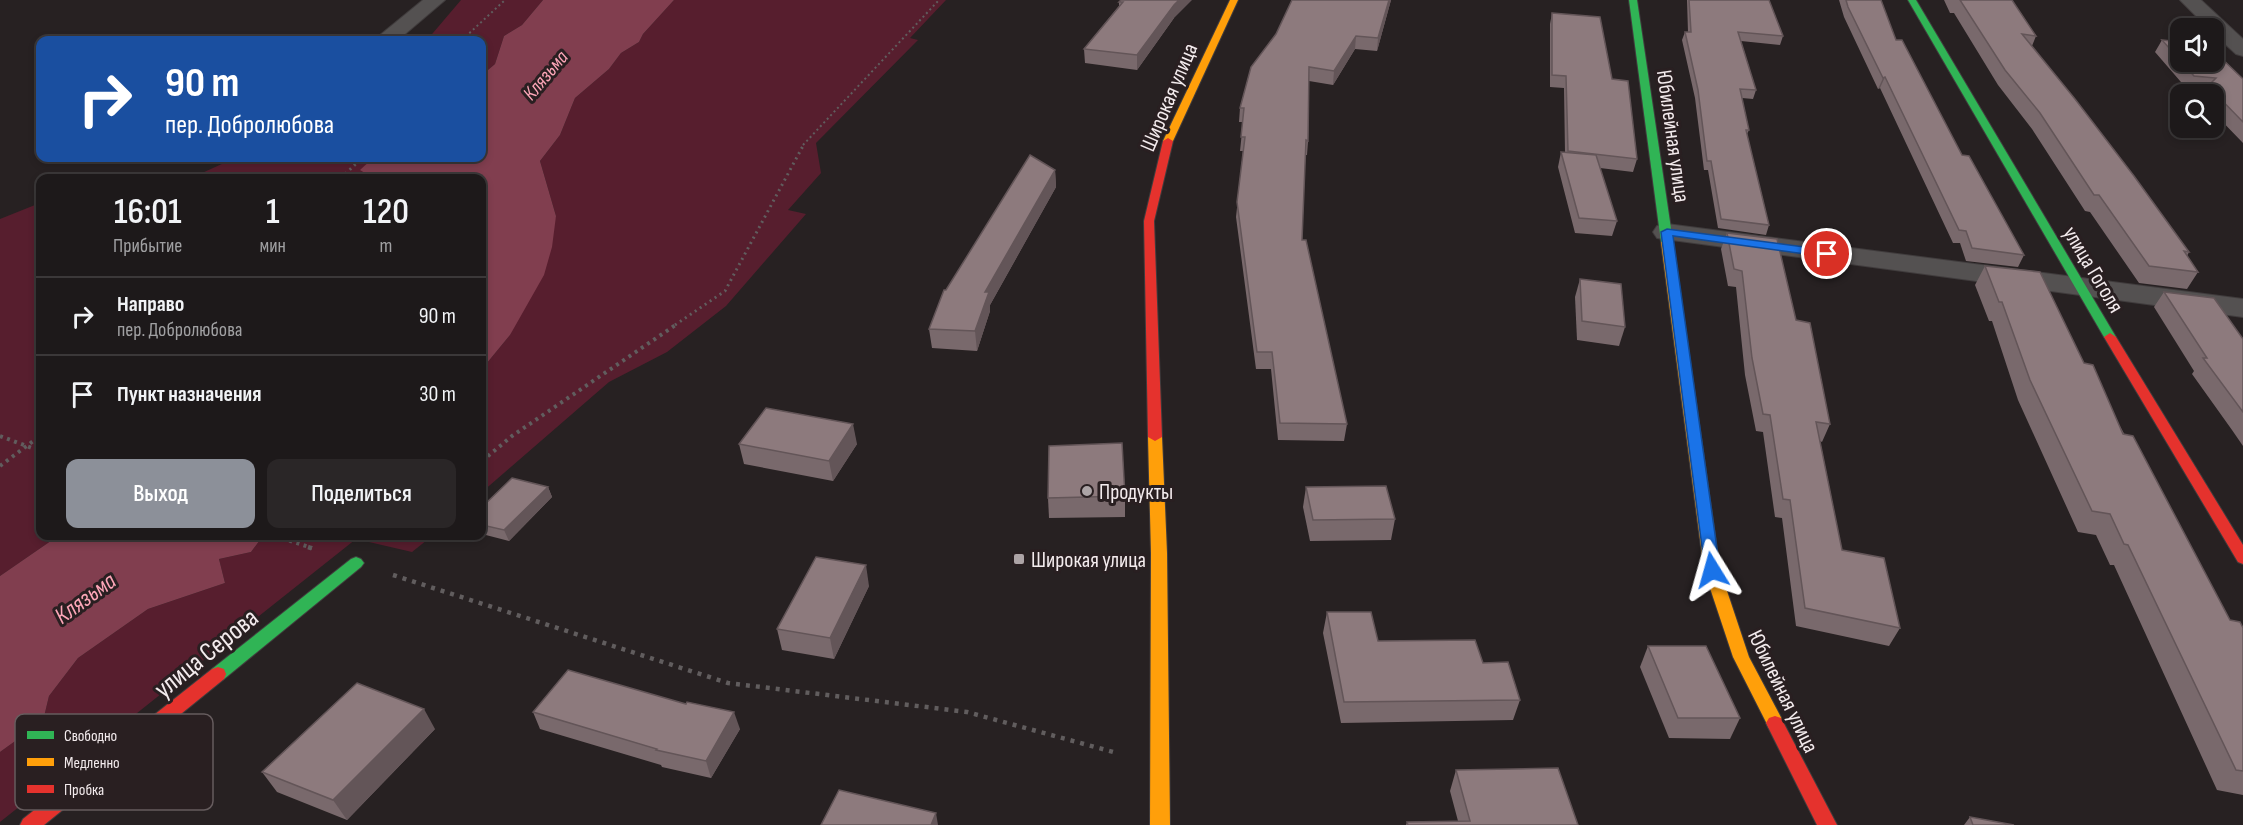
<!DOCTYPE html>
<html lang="ru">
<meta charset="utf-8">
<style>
:root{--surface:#1d191a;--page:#2a2627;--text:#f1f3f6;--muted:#a0a0a2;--line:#3b3839;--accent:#8c9099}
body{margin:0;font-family:"Sofia Sans Condensed",sans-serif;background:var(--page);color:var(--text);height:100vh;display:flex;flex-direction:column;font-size:22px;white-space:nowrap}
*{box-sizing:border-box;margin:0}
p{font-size:20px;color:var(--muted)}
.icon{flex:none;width:33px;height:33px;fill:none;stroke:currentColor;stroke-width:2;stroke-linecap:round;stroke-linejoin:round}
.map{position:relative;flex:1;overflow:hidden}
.panel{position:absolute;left:36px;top:174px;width:450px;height:366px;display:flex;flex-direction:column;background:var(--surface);border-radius:12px;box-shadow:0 3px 9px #0003,0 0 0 2px var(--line)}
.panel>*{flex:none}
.top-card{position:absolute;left:36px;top:36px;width:450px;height:126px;border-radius:12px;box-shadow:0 3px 9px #0003,0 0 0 2px var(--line);background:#1a4fa0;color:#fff;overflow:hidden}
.buttons{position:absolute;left:2170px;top:18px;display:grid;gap:12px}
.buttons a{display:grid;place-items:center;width:54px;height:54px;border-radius:12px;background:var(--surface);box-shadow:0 3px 9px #0003,0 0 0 2px var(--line);font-size:30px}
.pin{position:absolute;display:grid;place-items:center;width:51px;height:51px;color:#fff;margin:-26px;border:3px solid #fff;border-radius:50%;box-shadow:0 2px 6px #0007}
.me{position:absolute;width:66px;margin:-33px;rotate:352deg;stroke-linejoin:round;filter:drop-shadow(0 0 4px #0008)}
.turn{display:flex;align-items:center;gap:21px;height:126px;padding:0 30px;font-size:27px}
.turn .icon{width:78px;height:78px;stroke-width:2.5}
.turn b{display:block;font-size:42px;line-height:51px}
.eta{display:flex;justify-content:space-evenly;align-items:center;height:102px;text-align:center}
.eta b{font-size:36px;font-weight:600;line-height:42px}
.primary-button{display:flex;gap:12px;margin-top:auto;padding:12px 30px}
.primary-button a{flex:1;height:69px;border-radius:12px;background:var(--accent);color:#fff;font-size:24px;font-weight:600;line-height:69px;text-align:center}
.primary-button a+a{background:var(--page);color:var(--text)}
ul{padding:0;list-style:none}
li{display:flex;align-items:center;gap:18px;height:78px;padding:0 30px;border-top:2px solid var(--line)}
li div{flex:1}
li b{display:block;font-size:22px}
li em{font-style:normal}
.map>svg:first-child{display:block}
.green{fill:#571e2e}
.water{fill:#813e4f}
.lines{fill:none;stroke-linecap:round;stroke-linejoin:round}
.street-casing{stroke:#403c3d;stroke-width:2}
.fast-casing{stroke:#403c3d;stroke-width:2}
.slow-casing{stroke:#403c3d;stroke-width:2}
.jam-casing{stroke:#403c3d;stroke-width:2}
.path-far3{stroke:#615d5e;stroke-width:2;stroke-dasharray:2 3;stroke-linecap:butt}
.path-far2{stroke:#615d5e;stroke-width:3;stroke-dasharray:2 4;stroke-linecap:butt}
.path-far1{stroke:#615d5e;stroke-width:4;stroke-dasharray:3 4.5;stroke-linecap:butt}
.path{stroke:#615d5e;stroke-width:4.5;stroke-dasharray:4 6;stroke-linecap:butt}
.street{fill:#545151;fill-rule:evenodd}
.fast{fill:#30b455;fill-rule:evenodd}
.slow{fill:#ff9f0a;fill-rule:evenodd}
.jam{fill:#e5322d;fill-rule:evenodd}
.wall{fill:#79696c}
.shaded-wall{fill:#635558}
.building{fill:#8d7a7d;stroke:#635558;stroke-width:1.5}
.route{fill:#1a73e8;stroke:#114b97;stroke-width:1.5}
.poi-dot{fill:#aca4a6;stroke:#291f21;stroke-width:2}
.labels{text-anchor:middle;stroke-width:6;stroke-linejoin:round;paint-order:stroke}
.far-water-label{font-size:20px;font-style:italic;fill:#fda6b8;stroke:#291f21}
.street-label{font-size:22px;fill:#f3ebed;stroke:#291f21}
.poi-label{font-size:22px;fill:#f3ebed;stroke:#291f21;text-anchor:start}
.water-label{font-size:24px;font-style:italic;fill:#fda6b8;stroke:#291f21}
.near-street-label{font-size:27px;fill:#f3ebed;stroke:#291f21}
.key{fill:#291f21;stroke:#665c5e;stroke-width:1.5}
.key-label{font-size:16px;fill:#f3ebed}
</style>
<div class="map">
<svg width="2243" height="825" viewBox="0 0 2243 825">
<rect width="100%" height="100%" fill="#272122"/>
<g class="green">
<polygon points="461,0 543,0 522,25 504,36 495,64 482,75 482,40 427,40"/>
<polygon points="674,0 946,0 910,38 918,40 816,143 821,173 788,210 806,214 726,306 667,352 609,382 482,492 482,369 510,335 556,216 540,161 560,135 575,98 609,69 621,53 639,42 643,34"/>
<polygon points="235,158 373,158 361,170 373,178 191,178"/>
<polygon points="40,203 40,536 58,536 0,576 0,219"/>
<polygon points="263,536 432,536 412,552 356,539 0,822 0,752 43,721 49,696 78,658 148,609 225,583 219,559 251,552"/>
</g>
<g class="water">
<polygon points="543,0 674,0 643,34 639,42 621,53 609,69 575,98 560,135 540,161 556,216 552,247 544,275 510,335 482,369 482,178 373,178 360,170 373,158 482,158 482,75 495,64 504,36 522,25"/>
<polygon points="58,536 263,536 251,552 219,559 225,583 148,609 78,658 49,696 43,721 0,752 0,576"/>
</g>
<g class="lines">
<defs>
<g id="street">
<polygon points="423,0 445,0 398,40 376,40 379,36"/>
<polygon points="2180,0 2201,0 2243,39 2243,56 2236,54 2214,34 2214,28 2208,28"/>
<polygon points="1667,224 2243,299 2243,317 1657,238 1653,232 1657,226"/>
</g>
<g id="fast">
<polygon points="1629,0 1637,0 1673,242 1667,245 1661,242"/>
<polygon points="1908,0 1916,0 2116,337 2114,340 2110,341 2104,337"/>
<polygon points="356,557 361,559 364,563 361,567 224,679 218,681 212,679 210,674 212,669 351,559"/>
</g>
<g id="slow">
<polygon points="1230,0 1238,0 1173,141 1165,143 1163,141"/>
<polygon points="1667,239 1673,242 1720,570 1749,657 1784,723 1781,728 1775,730 1769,728 1733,657 1704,570 1661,242"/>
<polygon points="1155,433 1162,437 1167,553 1170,825 1150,825 1151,553 1148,437"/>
</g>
<g id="jam">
<polygon points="1168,138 1173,141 1154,221 1162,437 1155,441 1148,437 1144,221 1163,141"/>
<polygon points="2110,333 2116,337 2243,545 2243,564 2238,562 2104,337"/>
<polygon points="218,667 224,669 226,674 224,679 44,825 20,825 23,819 212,669"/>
<polygon points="1775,716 1781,718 1837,825 1817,825 1766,723 1769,718"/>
</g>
</defs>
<use href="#street" class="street-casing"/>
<use href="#fast" class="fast-casing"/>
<use href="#slow" class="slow-casing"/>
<use href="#jam" class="jam-casing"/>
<g class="path-far3">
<polyline points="462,40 505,0"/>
<polyline points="803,145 939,0"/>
</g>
<g class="path-far2">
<polyline points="341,178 362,158"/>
<polyline points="675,325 725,291 804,144"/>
</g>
<g class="path-far1">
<polyline points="0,436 40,451"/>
<polyline points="482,461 512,436 677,324"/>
<polyline points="0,466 40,436"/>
<polyline points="275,536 312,548"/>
</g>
<g class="path">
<polyline points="308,547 314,549"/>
<polyline points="393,575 728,683 967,712 1117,753"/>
</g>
<use href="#street" class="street"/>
<use href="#fast" class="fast"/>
<use href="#slow" class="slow"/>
<use href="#jam" class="jam"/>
</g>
<g class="wall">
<polygon points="1121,0 1174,18 1137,70 1085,63 1084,49 1119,6 1119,2"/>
<polygon points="1292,0 1391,0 1377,51 1355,49 1333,85 1309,81 1308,141 1307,155 1305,155 1302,240 1347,424 1344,441 1278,440 1271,369 1256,369 1236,217 1243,151 1240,151 1243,122 1239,122 1240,108 1276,34"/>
<polygon points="1687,0 1769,0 1783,36 1780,45 1741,41 1756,90 1753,99 1742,98 1749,130 1747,134 1769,225 1766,235 1718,228 1708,170 1704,170 1695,98 1682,40 1685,32 1688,32"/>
<polygon points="1839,0 1881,0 1896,40 1962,155 2024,255 2018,267 1966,261 1960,243 1953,243 1880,88 1878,89 1844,17"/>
<polygon points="1944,0 2012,0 2036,36 2032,46 2189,252 2187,256 2198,272 2187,289 2139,283 2090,212 2085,211 2032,129 1998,85 1954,13 1950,13"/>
<polygon points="1552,13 1612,79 1637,159 1633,172 1600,168 1617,221 1612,236 1575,233 1558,167 1561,152 1565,153 1564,88 1550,87 1550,24"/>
<polygon points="2162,40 2243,79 2243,143 2214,113 2214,94 2203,94 2206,91 2187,89 2155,52"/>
<polygon points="1055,170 1056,187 990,305 990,311 977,351 932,348 929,329 946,290"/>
<polygon points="1727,233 1796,320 1830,424 1822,442 1820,441 1842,550 1900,628 1889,646 1796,626 1782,518 1775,517 1763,432 1756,431 1745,375 1736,287 1728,286 1721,249"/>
<polygon points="1985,266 2084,363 2230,620 2243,628 2243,795 2217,790 2114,565 2110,565 2096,535 2078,532 2018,400 1992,321 1989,321 1975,285"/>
<polygon points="1580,279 1625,327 1619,346 1577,340 1575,297"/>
<polygon points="2164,292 2243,339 2243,446 2232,430 2192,374 2194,371 2154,307"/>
<polygon points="739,444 857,444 833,481 744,464"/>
<polygon points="548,487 552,497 509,541 482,534 482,507"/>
<polygon points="1306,487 1395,519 1391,540 1310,541 1303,507"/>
<polygon points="1125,496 1125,517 1049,518 1048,498"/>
<polygon points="869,586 834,659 782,650 777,629"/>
<polygon points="1327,612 1378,641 1483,663 1520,700 1513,720 1341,723 1323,633"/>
<polygon points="1648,646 1740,718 1730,739 1669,738 1640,667"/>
<polygon points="533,712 740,729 711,778 662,767 661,765 540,729"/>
<polygon points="435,729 347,820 277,792 262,772"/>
<polygon points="1456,770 1578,825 1406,825 1407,822 1458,821 1450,791"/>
<polygon points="1970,817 2014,825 1964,825"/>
</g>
<g class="shaded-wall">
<polygon points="1179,0 1192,0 1174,18 1137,70 1137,55 1174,5"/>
<polygon points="1389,0 1391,0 1377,51 1378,38"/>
<polygon points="1356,36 1355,49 1333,85 1334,71"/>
<polygon points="1885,77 1880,88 1878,89 1883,78"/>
<polygon points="1055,170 1056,187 990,305 990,311 977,351 975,331 985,292"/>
<polygon points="853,424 857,444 833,481 829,461"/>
<polygon points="548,487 552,497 509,541 504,530"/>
<polygon points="866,565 869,586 834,659 830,638"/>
<polygon points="424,709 435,729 347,820 333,800"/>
<polygon points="734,712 740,729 711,778 706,761"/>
<polygon points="936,813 938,825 931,825"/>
</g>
<g class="building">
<polygon points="1121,0 1179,0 1174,5 1137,55 1084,49 1123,2 1119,2"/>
<polygon points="1292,0 1389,0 1378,38 1356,36 1334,71 1309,67 1308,141 1306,140 1302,240 1306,240 1347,424 1280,423 1272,352 1257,352 1237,202 1245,137 1241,137 1244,108 1240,108 1251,67 1276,34"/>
<polygon points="1689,0 1769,0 1783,36 1738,32 1756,90 1740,89 1749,130 1746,130 1769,225 1721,219 1711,161 1707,161 1698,90 1685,32 1691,32"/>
<polygon points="1846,0 1881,0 1896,40 1902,40 1962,155 1969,156 2024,255 1972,248 1966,231 1959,230 1885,77 1883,78 1848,7"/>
<polygon points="1960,0 2012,0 2036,36 2022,34 2075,99 2134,176 2189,252 2184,251 2198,272 2149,266 2099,195 2094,195 2040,113 2005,70"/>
<polygon points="1552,13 1600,17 1612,79 1628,81 1637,159 1568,151 1566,76 1552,75"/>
<polygon points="2162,40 2181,42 2181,62 2214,62 2214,51 2243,79 2243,122 2208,86 2216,78 2194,76"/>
<polygon points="1561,152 1596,155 1617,221 1579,218"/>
<polygon points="1030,155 1055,170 985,292 989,292 975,331 929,329 944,290 946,290"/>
<polygon points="1727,233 1777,239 1796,320 1810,323 1830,424 1816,422 1842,550 1884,558 1900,628 1805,608 1790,500 1783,499 1770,415 1763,414 1752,358 1742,271 1734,269"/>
<polygon points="1985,266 2040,272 2084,363 2093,365 2123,434 2133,436 2230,620 2240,622 2243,628 2243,771 2236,770 2128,545 2124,544 2110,514 2092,511 2030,380 2002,302 1999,302"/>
<polygon points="1580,279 1621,284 1625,327 1582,321"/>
<polygon points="2164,292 2214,298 2243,339 2243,412 2203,358 2207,358"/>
<polygon points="766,408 853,424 829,461 739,444"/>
<polygon points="1122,443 1125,496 1048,498 1049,446"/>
<polygon points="512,478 548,487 504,530 482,525 482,507"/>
<polygon points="1386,486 1395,519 1313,520 1306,487"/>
<polygon points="816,557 866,565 830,638 777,629"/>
<polygon points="1327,612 1371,612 1378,641 1475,640 1483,663 1508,662 1520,700 1344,702"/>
<polygon points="1648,646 1706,646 1740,718 1678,718"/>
<polygon points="568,670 686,704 687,702 734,712 706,761 656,750 657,749 533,712"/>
<polygon points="357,683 424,709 333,800 262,772"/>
<polygon points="1558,768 1578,825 1408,825 1407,822 1470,821 1456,770"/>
<polygon points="839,790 936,813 931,825 821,825"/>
<polygon points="1970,817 2014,825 1973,825"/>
</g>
<polygon class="route" points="1667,229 1827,250 1833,254 1827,257 1673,236 1720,570 1718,574 1707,574 1705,570 1661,232"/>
<g class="poi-dot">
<circle cx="1087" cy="491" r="6"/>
<rect x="1013" y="553" width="12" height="12" rx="3"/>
</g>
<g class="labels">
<g class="far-water-label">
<text transform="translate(545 75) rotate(-50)" y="7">Клязьма</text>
</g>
<g class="street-label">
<text transform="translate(1168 97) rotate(-67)" y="8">Широкая улица</text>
<text transform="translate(1674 136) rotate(82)" y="8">Юбилейная улица</text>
<text transform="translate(2094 269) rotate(59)" y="8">улица Гоголя</text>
<text transform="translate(1784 691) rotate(64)" y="8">Юбилейная улица</text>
</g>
<g class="poi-label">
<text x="1099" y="499">Продукты</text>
<text x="1031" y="567">Широкая улица</text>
</g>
<g class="water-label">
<text transform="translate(85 598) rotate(-36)" y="8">Клязьма</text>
</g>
<g class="near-street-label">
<text transform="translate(206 653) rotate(-39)" y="9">улица Серова</text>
</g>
</g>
<rect x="15" y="714" width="198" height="96" rx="9" class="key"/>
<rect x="27" y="731" width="27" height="8" fill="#30b455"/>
<rect x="27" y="758" width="27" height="8" fill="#ff9f0a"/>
<rect x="27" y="785" width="27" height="8" fill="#e5322d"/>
<g class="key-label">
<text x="64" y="741">Свободно</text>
<text x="64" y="768">Медленно</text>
<text x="64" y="795">Пробка</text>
</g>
</svg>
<div class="buttons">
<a><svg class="icon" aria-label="sound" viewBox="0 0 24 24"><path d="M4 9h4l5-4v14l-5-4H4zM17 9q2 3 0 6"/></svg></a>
<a><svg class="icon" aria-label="search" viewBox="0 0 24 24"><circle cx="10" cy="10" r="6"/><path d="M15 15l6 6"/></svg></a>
</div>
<div class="pin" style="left:1827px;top:254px;background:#d93025"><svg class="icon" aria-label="arrive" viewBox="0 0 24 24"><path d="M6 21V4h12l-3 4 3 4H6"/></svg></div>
<svg class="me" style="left:1712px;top:570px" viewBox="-20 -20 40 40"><path d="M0-17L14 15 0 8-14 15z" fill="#1a73e8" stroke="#fff" stroke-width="4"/></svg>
<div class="top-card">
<div class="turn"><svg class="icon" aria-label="right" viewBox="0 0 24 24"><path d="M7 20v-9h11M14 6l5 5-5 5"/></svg><div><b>90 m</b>пер. Добролюбова</div></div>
</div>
<section class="panel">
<div class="eta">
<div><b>16:01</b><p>Прибытие</p></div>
<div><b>1</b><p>мин</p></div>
<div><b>120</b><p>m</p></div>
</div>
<ul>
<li><svg class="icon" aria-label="right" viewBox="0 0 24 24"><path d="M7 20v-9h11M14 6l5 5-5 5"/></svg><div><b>Направо</b><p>пер. Добролюбова</p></div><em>90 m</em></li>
<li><svg class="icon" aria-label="arrive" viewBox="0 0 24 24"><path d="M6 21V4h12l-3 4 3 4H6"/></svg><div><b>Пункт назначения</b></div><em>30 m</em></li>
</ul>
<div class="primary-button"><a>Выход</a><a>Поделиться</a></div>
</section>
</div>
